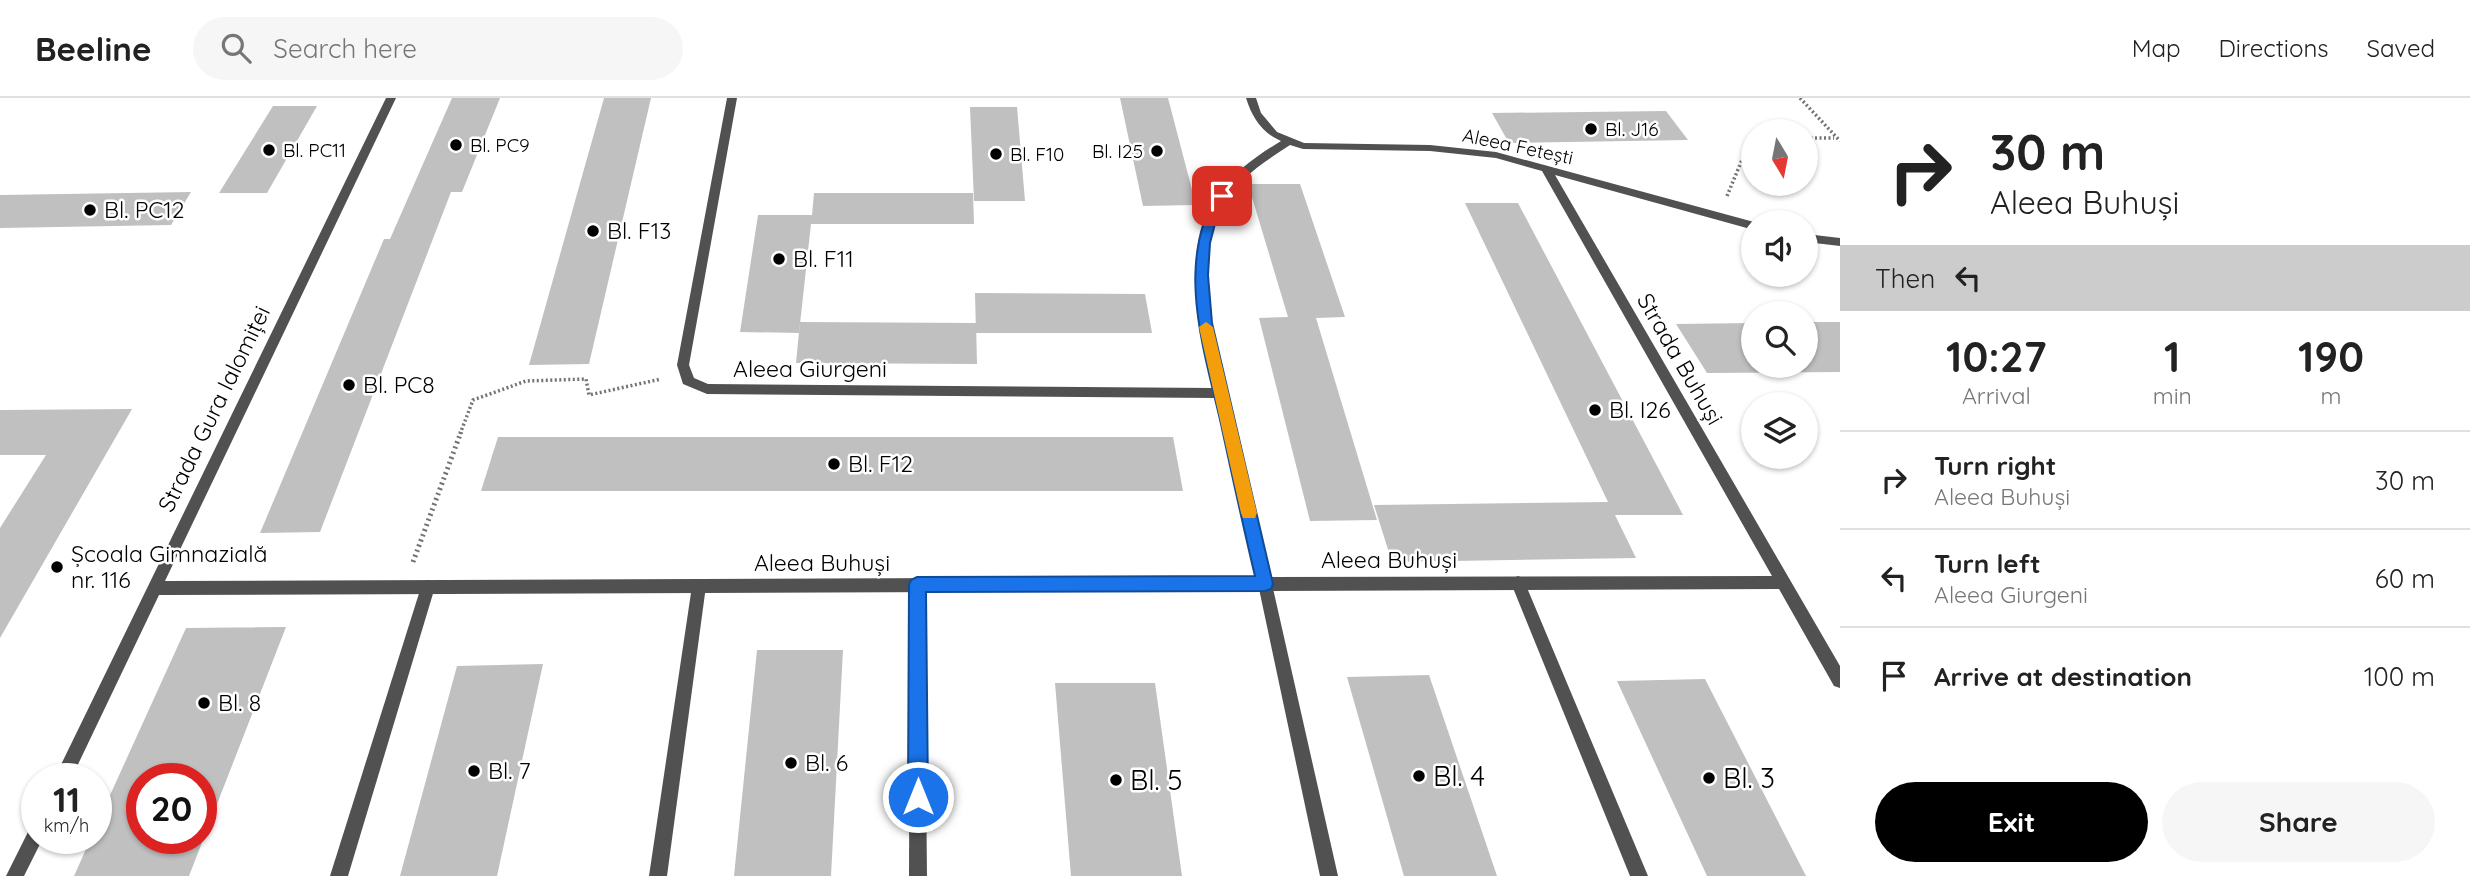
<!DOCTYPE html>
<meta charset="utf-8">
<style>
:root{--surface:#fff;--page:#f6f6f6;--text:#222;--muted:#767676;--line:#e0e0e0;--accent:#000}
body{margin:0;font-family:Quicksand,sans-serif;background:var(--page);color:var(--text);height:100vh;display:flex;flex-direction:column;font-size:26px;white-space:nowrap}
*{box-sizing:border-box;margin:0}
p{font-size:23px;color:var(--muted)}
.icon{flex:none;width:38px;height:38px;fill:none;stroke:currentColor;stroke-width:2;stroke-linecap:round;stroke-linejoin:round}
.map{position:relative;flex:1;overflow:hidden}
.panel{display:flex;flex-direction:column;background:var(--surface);width:630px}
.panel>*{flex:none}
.top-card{background:#fff;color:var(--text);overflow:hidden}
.needle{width:46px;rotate:170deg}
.tools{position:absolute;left:1741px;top:21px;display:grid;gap:14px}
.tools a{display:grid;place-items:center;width:77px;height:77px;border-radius:50%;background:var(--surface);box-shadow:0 2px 5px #0004;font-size:35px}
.speed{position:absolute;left:21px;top:665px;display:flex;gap:14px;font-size:35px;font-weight:700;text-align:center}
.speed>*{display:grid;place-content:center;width:91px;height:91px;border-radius:50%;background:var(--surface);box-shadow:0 2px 5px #0004;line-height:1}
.speed small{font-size:18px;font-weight:400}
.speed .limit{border:10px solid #d22;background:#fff;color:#111}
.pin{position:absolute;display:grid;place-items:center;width:60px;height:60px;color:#fff;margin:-30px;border-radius:14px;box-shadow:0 4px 10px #0006}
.me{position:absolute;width:77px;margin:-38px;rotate:0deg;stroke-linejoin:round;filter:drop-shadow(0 0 5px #0008)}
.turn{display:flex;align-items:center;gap:24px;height:147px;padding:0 35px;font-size:32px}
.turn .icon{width:91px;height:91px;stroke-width:2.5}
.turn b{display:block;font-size:49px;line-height:60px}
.then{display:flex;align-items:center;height:66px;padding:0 35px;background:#0003;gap:14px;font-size:26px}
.eta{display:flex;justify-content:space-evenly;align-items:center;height:119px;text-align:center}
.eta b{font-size:42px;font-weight:800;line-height:49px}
.action{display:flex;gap:14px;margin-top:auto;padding:14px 35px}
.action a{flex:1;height:80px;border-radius:42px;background:var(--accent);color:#fff;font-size:28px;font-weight:800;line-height:80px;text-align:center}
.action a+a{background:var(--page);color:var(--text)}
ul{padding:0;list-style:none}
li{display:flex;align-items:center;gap:21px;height:98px;padding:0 35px;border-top:2px solid var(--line)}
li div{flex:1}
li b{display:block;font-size:26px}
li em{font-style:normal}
header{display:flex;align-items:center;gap:42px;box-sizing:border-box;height:98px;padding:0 35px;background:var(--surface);border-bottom:2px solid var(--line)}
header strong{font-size:33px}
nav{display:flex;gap:38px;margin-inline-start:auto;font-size:24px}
.search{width:490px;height:63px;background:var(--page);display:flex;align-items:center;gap:18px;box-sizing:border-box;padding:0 24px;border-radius:38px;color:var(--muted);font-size:26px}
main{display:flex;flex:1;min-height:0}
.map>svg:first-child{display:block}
.building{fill:#c0c0c0;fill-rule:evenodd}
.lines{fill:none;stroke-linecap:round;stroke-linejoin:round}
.path-far1{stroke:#737373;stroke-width:3.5;stroke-dasharray:2 2.5;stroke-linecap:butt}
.path{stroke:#737373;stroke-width:5;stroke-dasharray:2 3.5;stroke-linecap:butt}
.service{fill:#515151;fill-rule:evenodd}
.minor{fill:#515151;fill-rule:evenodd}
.route{fill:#1a73e8;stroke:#114b97;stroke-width:2}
.slow{fill:#f59e0b}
.poi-dot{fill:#000;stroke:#fff;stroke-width:2.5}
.labels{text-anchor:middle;stroke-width:5;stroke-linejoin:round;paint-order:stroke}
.far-poi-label{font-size:19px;fill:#000;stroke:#fff;text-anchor:start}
.far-street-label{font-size:19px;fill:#000;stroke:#fff}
.poi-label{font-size:23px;fill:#000;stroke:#fff;text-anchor:start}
.street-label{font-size:23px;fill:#000;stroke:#fff}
.near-poi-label{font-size:28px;fill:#000;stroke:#fff;text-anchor:start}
</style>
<header>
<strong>Beeline</strong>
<div class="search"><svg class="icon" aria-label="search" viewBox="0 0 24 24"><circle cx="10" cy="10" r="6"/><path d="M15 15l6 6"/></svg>Search here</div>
<nav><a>Map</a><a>Directions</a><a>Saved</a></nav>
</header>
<main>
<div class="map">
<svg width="1840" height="778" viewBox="0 0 1840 778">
<rect width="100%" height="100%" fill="#fff"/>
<g class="building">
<polygon points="452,0 500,0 462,94 451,94 320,434 260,435 384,141 390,141"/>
<polygon points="604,0 651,0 589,266 529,267"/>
<polygon points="1120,0 1168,0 1196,107 1143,108"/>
<polygon points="273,8 317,8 267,95 219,95"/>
<polygon points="970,9 1017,9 1025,103 974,103"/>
<polygon points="1666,13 1688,42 1509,45 1492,15"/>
<polygon points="1248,86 1300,86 1345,219 1316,220 1377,422 1310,423 1259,220 1288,219"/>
<polygon points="191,94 171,127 0,130 0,97"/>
<polygon points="814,95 973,95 974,126 811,126 799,235 740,234 758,117 812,117"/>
<polygon points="1465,105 1518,105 1683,417 1615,417 1636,460 1392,464 1374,407 1608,404"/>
<polygon points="975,195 1145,196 1152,235 976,235"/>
<polygon points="800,224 976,225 977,266 796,265"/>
<polygon points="1806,224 1840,224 1840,274 1707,275 1676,226 1754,225 1754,268 1806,268"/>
<polygon points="132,311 0,540 0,430 46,357 0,357 0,312"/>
<polygon points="498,339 1173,339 1183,393 481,393"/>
<path d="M 286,529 L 189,778 L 74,778 L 91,740 L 96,740 L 96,728 L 186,530 ZM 142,681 L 201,681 L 203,740 L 142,740 Z"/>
<polygon points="757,552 843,552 831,778 734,778"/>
<polygon points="543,566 497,778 400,778 457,568"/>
<polygon points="1429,577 1497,778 1404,778 1347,579"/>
<polygon points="1705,581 1806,778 1707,778 1617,583"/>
<polygon points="1055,585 1155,585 1182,778 1071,778"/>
</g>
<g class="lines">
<g class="path-far1">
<polyline points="1800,0 1840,43"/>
<polyline points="1806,40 1834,40"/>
<polyline points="1727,98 1751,40 1754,40"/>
<polyline points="460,336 473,302 526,283 586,281 589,297 661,281"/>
</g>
<polyline class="path" points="413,464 461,334"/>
<g class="service">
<polygon points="1518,478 1523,480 1525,485 1648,778 1630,778 1511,485 1513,480"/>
<polygon points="1265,479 1270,481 1272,486 1338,778 1320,778 1258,486 1260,481"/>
<polygon points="917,480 922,482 924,487 927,778 909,778 910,487 912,482"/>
<polygon points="699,481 704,483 706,488 667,778 649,778 692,488 694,483"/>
<polygon points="428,482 433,484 435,489 348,778 330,778 421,489 423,484"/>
</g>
<g class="minor">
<path d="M 386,0 L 396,0 L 165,483 L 1256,479 L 1215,300 L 707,296 L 683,286 L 677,267 L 727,0 L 737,0 L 689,267 L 694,280 L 708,286 L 1213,290 C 1197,228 1179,152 1219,95 C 1235,73 1258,57 1281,43 C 1262,35 1252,19 1246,0 L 1256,0 L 1261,15 L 1277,34 L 1304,45 L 1430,47 L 1496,54 L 1754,124 L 1754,132 L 1555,77 L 1840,568 L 1840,590 L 1834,588 L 1779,491 L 159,497 L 71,681 L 54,681 ZM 1290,47 L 1303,51 L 1430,53 L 1496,60 L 1542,73 L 1772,478 L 1271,479 C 1259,429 1248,379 1235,329 C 1219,262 1187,178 1221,111 C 1235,82 1264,64 1290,47 Z"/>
<polygon points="1806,136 1840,140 1840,148 1806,144"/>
<polygon points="37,725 37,740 43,740 24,778 6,778 31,728"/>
</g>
</g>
<path class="route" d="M 1222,94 L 1228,98 L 1216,122 L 1210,145 L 1208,177 L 1212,225 L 1273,486 L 1271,491 L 1265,493 L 926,494 L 928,699 L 925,706 L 918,708 L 911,706 L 908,699 L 909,487 L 911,482 L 917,479 L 1255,478 C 1243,428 1232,377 1221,326 C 1204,251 1175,167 1217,95 Z"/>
<polygon class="slow" points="1206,224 1213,229 1257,415 1255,420 1243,420 1241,415 1199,229"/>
<g class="poi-dot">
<circle cx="1591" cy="31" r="7"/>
<circle cx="456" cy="47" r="7"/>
<circle cx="269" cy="52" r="7"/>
<circle cx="1157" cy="53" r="7"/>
<circle cx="996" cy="56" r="7"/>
<circle cx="90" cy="112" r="7"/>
<circle cx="593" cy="133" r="7"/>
<circle cx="779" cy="161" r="7"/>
<circle cx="349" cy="287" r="7"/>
<circle cx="1595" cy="312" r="7"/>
<circle cx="834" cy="366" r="7"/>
<circle cx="57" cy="469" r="7"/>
<circle cx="204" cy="605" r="7"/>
<circle cx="791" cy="665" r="7"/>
<circle cx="474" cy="673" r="7"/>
<circle cx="1419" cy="678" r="7"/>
<circle cx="1709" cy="680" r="7"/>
<circle cx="1116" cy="682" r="7"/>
</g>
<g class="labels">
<g class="far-poi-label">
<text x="1605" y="38">Bl. J16</text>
<text x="470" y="54">Bl. PC9</text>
<text x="283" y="59">Bl. PC11</text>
<text x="1143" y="60" text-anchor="end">Bl. I25</text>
<text x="1010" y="63">Bl. F10</text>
</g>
<g class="far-street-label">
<text transform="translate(1518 48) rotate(12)" y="7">Aleea Fetești</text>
</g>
<g class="poi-label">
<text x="104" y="120">Bl. PC12</text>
<text x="607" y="141">Bl. F13</text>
<text x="793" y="169">Bl. F11</text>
<text x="363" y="295">Bl. PC8</text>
<text x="1609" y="320">Bl. I26</text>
<text x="848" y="374">Bl. F12</text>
<text x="71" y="464">Școala Gimnazială<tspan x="71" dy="26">nr. 116</tspan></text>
<text x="218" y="613">Bl. 8</text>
<text x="805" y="673">Bl. 6</text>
<text x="488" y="681">Bl. 7</text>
</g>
<g class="street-label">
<text transform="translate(1680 261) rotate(60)" y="8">Strada Buhuși</text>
<text x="810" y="279">Aleea Giurgeni</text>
<text transform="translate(214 311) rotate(-64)" y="8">Strada Gura Ialomiței</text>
<text x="1389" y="470">Aleea Buhuși</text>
<text x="822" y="473">Aleea Buhuși</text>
</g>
<g class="near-poi-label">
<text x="1433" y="688">Bl. 4</text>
<text x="1723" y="690">Bl. 3</text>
<text x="1130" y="692">Bl. 5</text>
</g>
</g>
</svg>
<div class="tools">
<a><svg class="needle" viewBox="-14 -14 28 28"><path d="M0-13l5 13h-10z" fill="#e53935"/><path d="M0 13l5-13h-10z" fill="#767676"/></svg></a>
<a><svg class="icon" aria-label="sound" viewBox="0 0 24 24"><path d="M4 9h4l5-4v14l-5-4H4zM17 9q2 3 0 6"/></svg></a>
<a><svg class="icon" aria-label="search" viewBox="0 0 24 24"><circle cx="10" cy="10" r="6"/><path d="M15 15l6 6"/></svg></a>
<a><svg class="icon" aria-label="layers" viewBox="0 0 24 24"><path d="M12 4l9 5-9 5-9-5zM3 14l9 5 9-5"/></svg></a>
</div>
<div class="speed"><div>11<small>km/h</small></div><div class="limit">20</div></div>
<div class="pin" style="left:1222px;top:98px;background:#d93025"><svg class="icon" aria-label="arrive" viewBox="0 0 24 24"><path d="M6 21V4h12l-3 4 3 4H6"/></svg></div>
<svg class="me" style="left:918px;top:699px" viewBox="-20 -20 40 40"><circle r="17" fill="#1a73e8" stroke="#fff" stroke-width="3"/><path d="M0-11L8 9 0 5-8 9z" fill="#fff"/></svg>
</div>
<section class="panel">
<div class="top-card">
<div class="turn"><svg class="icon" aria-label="right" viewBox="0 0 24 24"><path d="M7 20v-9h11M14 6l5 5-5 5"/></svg><div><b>30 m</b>Aleea Buhuși</div></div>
<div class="then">Then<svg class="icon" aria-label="left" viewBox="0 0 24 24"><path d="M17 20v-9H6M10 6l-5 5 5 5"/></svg></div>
</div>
<div class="eta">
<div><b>10:27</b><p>Arrival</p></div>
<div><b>1</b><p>min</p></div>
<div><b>190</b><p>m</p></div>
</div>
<ul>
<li><svg class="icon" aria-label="right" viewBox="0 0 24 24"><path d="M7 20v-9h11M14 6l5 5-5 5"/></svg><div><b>Turn right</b><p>Aleea Buhuși</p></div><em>30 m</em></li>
<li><svg class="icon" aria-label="left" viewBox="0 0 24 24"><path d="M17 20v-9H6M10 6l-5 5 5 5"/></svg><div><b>Turn left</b><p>Aleea Giurgeni</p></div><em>60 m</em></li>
<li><svg class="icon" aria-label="arrive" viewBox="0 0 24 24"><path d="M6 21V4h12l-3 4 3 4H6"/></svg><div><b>Arrive at destination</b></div><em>100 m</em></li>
</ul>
<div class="action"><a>Exit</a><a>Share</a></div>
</section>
</main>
